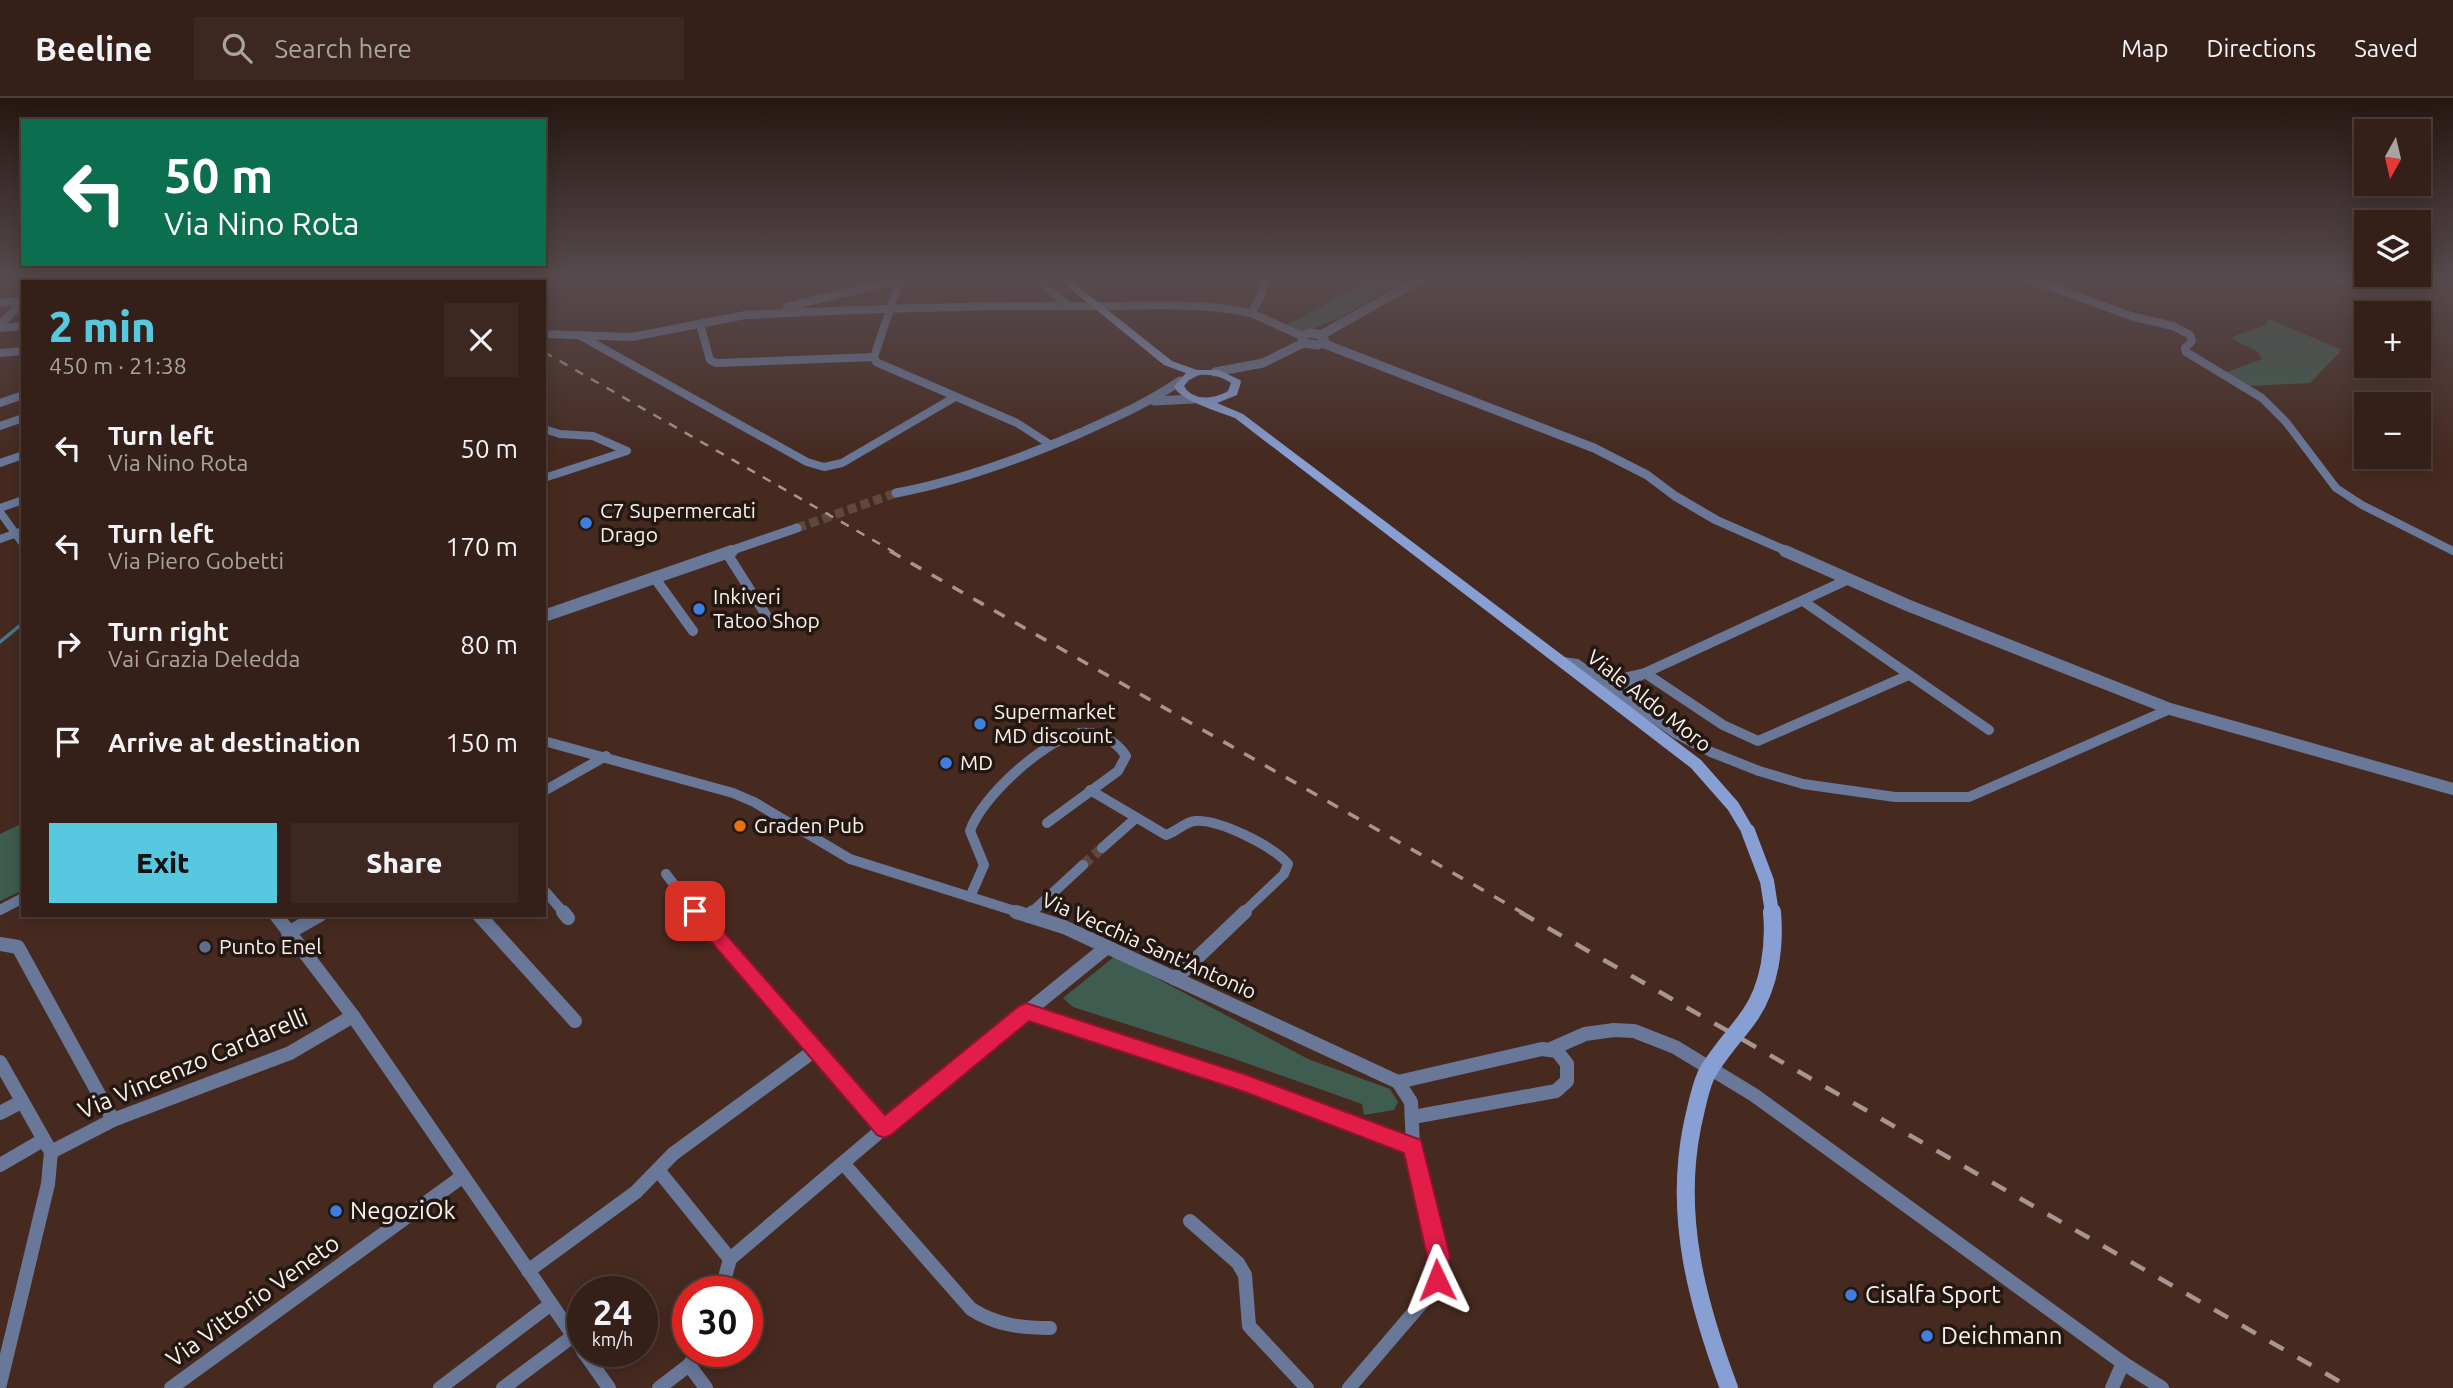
<!DOCTYPE html>
<meta charset="utf-8">
<style>
:root{--surface:#342018;--page:#3c2821;--text:#f1f3f6;--muted:#a9a3a2;--line:#4e3e37;--accent:#56c9e0}
body{margin:0;font-family:Ubuntu,sans-serif;background:var(--page);color:var(--text);height:100vh;display:flex;flex-direction:column;font-size:26px;white-space:nowrap}
*{box-sizing:border-box;margin:0}
p{font-size:23px;color:var(--muted)}
.icon{flex:none;width:38px;height:38px;fill:none;stroke:currentColor;stroke-width:2;stroke-linecap:round;stroke-linejoin:round}
.map{position:relative;flex:1;overflow:hidden}
.details{position:absolute;left:21px;top:182px;width:525px;height:637px;display:flex;flex-direction:column;background:var(--surface);border-radius:0px;box-shadow:0 4px 18px #0003,0 0 0 2px var(--line)}
.details>*{flex:none}
.hud{position:absolute;left:21px;top:21px;width:525px;height:147px;border-radius:0px;box-shadow:0 4px 18px #0003,0 0 0 2px var(--line);background:#0b6e4f;color:#fff;overflow:hidden}
.needle{width:46px;rotate:188deg}
.buttons{position:absolute;left:2354px;top:21px;display:grid;gap:14px}
.buttons a{display:grid;place-items:center;width:77px;height:77px;border-radius:0px;background:var(--surface);box-shadow:0 4px 18px #0003,0 0 0 2px var(--line);font-size:35px}
.speed{position:absolute;left:567px;top:1178px;display:flex;gap:14px;font-size:35px;font-weight:700;text-align:center}
.speed>*{display:grid;place-content:center;width:91px;height:91px;border-radius:50%;background:var(--surface);box-shadow:0 4px 18px #0003,0 0 0 2px var(--line);line-height:1}
.speed small{font-size:18px;font-weight:400}
.speed .limit{border:10px solid #d22;background:#fff;color:#111}
.pin{position:absolute;display:grid;place-items:center;width:60px;height:60px;color:#fff;margin:-30px;border-radius:14px;box-shadow:0 4px 10px #0006}
.me{position:absolute;width:77px;margin:-38px;rotate:358deg;stroke-linejoin:round;filter:drop-shadow(0 0 5px #0008)}
.turn{display:flex;align-items:center;gap:24px;height:147px;padding:0 28px;font-size:32px}
.turn .icon{width:91px;height:91px;stroke-width:2.5}
.turn b{display:block;font-size:49px;line-height:60px}
.round{display:grid;place-items:center;flex:none;width:74px;height:74px;border-radius:0px;background:var(--page)}
.headline{display:flex;align-items:center;justify-content:space-between;height:119px;padding:0 28px}
h1{font-size:42px;font-weight:800;line-height:52px;color:var(--accent)}
.button{display:flex;gap:14px;margin-top:auto;padding:14px 28px}
.button a{flex:1;height:80px;border-radius:0px;background:var(--accent);color:#111;font-size:28px;font-weight:800;line-height:80px;text-align:center}
.button a+a{background:var(--page);color:var(--text)}
ul{padding:0;list-style:none}
li{display:flex;align-items:center;gap:21px;height:98px;padding:0 28px}
li div{flex:1}
li b{display:block;font-size:26px}
li em{font-style:normal}
header{display:flex;align-items:center;gap:42px;box-sizing:border-box;height:98px;padding:0 35px;background:var(--surface);border-bottom:2px solid var(--line)}
header strong{font-size:33px}
nav{display:flex;gap:38px;margin-inline-start:auto;font-size:24px}
.search{width:490px;height:63px;background:var(--page);display:flex;align-items:center;gap:18px;box-sizing:border-box;padding:0 24px;border-radius:0px;color:var(--muted);font-size:26px}
.map>svg:first-child{display:block}
.green{fill:#3e5c4f}
.lines{fill:none;stroke-linecap:round;stroke-linejoin:round}
.stream{stroke:#477a89;stroke-width:3.5}
.minor-tunnel{stroke:#61483f;stroke-width:10;stroke-dasharray:10 5;stroke-linecap:butt}
.tertiary-tunnel{stroke:#61483f;stroke-width:9;stroke-dasharray:9 4.5;stroke-linecap:butt}
.minor-far2{stroke:#697899;stroke-width:8}
.minor-far1{stroke:#697899;stroke-width:10}
.minor{stroke:#697899;stroke-width:14}
.tertiary-far1{stroke:#697899;stroke-width:9}
.tertiary{stroke:#697899;stroke-width:12}
.secondary{fill:#879fd3;fill-rule:evenodd}
.rail-far2{stroke:#a8958f;stroke-width:2.5;stroke-dasharray:9 9;stroke-linecap:butt}
.rail-far1{stroke:#a8958f;stroke-width:3.5;stroke-dasharray:12 12;stroke-linecap:butt}
.rail{stroke:#a8958f;stroke-width:4.5;stroke-dasharray:16 16;stroke-linecap:butt}
.secondary-bridge-far1{stroke:#879fd3;stroke-width:14}
.secondary-bridge{stroke:#879fd3;stroke-width:18}
.route{fill:#e11d48;stroke:#92132f;stroke-width:2}
.shop-dot{fill:#3f7fe0;stroke:#231712;stroke-width:2.5}
.food-dot{fill:#e8710a;stroke:#231712;stroke-width:2.5}
.service-dot{fill:#5c6f8a;stroke:#231712;stroke-width:2.5}
.labels{text-anchor:middle;stroke-width:7;stroke-linejoin:round;paint-order:stroke}
.poi-label{font-size:21px;fill:#fcf1ed;stroke:#231712;text-anchor:start}
.street-label{font-size:21px;fill:#fcf1ed;stroke:#231712}
.near-street-label{font-size:24px;fill:#fcf1ed;stroke:#231712}
.near-poi-label{font-size:24px;fill:#fcf1ed;stroke:#231712;text-anchor:start}
</style>
<header>
<strong>Beeline</strong>
<div class="search"><svg class="icon" aria-label="search" viewBox="0 0 24 24"><circle cx="10" cy="10" r="6"/><path d="M15 15l6 6"/></svg>Search here</div>
<nav><a>Map</a><a>Directions</a><a>Saved</a></nav>
</header>
<div class="map">
<svg width="2453" height="1290" viewBox="0 0 2453 1290">
<rect width="100%" height="100%" fill="#462a20"/>
<g class="green">
<polygon points="440,179 555,179 544,189 544,184 449,184"/>
<polygon points="1360,179 1410,179 1339,220 1302,235 1285,228 1357,189 1362,185"/>
<polygon points="2268,221 2342,252 2310,285 2249,288 2227,274 2262,261 2257,253 2230,240 2265,227"/>
<polygon points="23,725 23,792 0,803 0,736"/>
<polygon points="1115,858 1308,961 1390,991 1398,1004 1394,1012 1364,1017 1362,1006 1229,959 1073,909 1063,900"/>
</g>
<g class="lines">
<polyline class="stream" points="0,544 23,525"/>
<polyline class="minor-tunnel" points="1083,767 1102,750"/>
<polyline class="tertiary-tunnel" points="797,430 896,395"/>
<g class="minor-far2">
<polyline points="431,179 440,184"/>
<polyline points="1035,179 1069,208"/>
<polyline points="1266,179 1262,196 1251,215 1302,238"/>
<polyline points="2024,179 2134,219 2173,228 2190,237 2192,243 2185,250 2186,254 2262,300 2286,324 2336,390 2362,407 2453,453"/>
<polyline points="2325,179 2378,187"/>
<polyline points="900,181 874,259 876,264 1017,325 1051,347"/>
<polyline points="41,184 45,179"/>
<polyline points="109,184 112,179"/>
<polyline points="166,184 170,179"/>
<polyline points="239,184 242,179"/>
<polyline points="257,184 287,182"/>
<polyline points="0,205 23,203"/>
<polyline points="787,209 910,179"/>
<path d="M 747,217 C 862,211 977,207 1092,208 C 1145,208 1199,204 1251,215"/>
<polyline points="700,226 710,262 716,265 874,259"/>
<polyline points="0,227 23,203"/>
<polyline points="0,230 23,228"/>
<polyline points="544,236 632,239 750,216"/>
<polyline points="579,237 807,364 824,369 842,365 955,299"/>
<polyline points="0,255 23,253"/>
<polyline points="0,305 23,297"/>
<polyline points="0,328 23,320"/>
<polyline points="544,331 560,336 593,338 627,353 544,380"/>
<polyline points="0,365 23,357"/>
<polyline points="0,410 23,402"/>
<polyline points="0,414 23,446"/>
<polyline points="0,441 20,434"/>
</g>
<g class="minor-far1">
<polyline points="726,454 768,520"/>
<polyline points="654,479 693,533"/>
<polyline points="1803,503 1989,632"/>
<polyline points="1563,564 1577,566 1675,635 1711,654 1759,673 1803,686 1895,699 1969,699 2170,611"/>
<polyline points="1597,578 1619,581 1645,575 1723,627 1758,643 1909,577"/>
<polyline points="1627,601 1623,592 1627,585 1645,575 1849,481"/>
<polyline points="544,643 733,695 754,704 850,761 1021,815"/>
<path d="M 1090,692 L 1166,737 C 1176,734 1185,724 1195,723 C 1219,721 1273,748 1288,766 L 1284,776 L 1243,815"/>
<polyline points="544,693 606,658"/>
<polyline points="1102,750 1136,720"/>
<polyline points="666,776 696,815"/>
<polyline points="544,792 564,815"/>
<path d="M 970,799 L 984,767 L 970,733 C 981,700 1041,645 1075,636 C 1095,631 1116,642 1126,658 L 1118,673 L 1047,725"/>
<polyline points="0,812 23,800"/>
<polyline points="1031,815 1083,767"/>
</g>
<g class="minor">
<polyline points="563,814 568,820"/>
<polyline points="695,814 884,1030"/>
<polyline points="1016,814 1064,829 1398,984 1411,1004 1413,1049 1439,1168 1432,1193 1349,1290"/>
<polyline points="276,817 353,918 583,1252"/>
<polyline points="479,817 575,923"/>
<polyline points="1028,818 1033,814"/>
<polyline points="288,835 320,817"/>
<polyline points="0,846 18,849 113,1022"/>
<polyline points="1175,881 1245,814"/>
<polyline points="1026,914 1247,986 1413,1049"/>
<polyline points="1551,951 1585,936 1614,932 1634,933 1675,949 1754,997 2123,1265 2162,1290"/>
<polyline points="0,964 51,1054 48,1086 0,1286"/>
<polyline points="1398,984 1542,951 1557,953 1567,966 1567,983 1556,993 1413,1019"/>
<polyline points="0,1015 21,1004"/>
<polyline points="51,1054 113,1022 290,955 353,918"/>
<path d="M 843,1065 L 971,1211 C 996,1227 1021,1230 1050,1230"/>
<polyline points="0,1067 43,1042"/>
<polyline points="658,1072 730,1161"/>
<polyline points="1190,1123 1238,1165 1245,1177 1249,1228 1307,1290"/>
<polyline points="528,1173 636,1094 673,1056 815,952"/>
<polyline points="721,1194 730,1161 884,1030 1107,849"/>
<polyline points="583,1253 609,1290"/>
<polyline points="689,1267 699,1253"/>
<polyline points="171,1290 463,1078"/>
<polyline points="440,1290 551,1206"/>
<polyline points="503,1290 573,1238"/>
<polyline points="659,1290 689,1267 706,1290"/>
<polyline points="2112,1290 2123,1265"/>
</g>
<g class="tertiary-far1">
<polygon points="1310,235 1321,237 1325,243 1318,247 1303,245 1302,238"/>
<polyline points="1321,237 1424,179"/>
<polyline points="1322,245 1594,350 1647,377 1675,398 1716,422 1789,454"/>
<polyline points="1215,274 1263,265 1303,245"/>
<polyline points="1154,303 1193,301"/>
<path d="M 896,395 C 960,383 1020,361 1080,335 C 1115,319 1148,305 1180,283"/>
<polyline points="727,454 797,430"/>
</g>
<g class="tertiary">
<polyline points="1785,453 1907,507 2170,611 2453,691"/>
<polyline points="544,518 732,453"/>
</g>
<path class="secondary" d="M 1056,179 L 1066,179 L 1172,263 L 1197,272 L 1219,272 L 1240,282 L 1241,284 L 1237,297 L 1217,305 L 1243,316 L 1701,662 L 1738,704 L 1755,733 L 1753,737 L 1743,737 L 1728,712 L 1691,670 L 1235,320 C 1220,314 1178,302 1174,288 L 1186,275 L 1164,267 ZM 1199,277 C 1211,276 1221,278 1231,285 L 1228,293 C 1214,301 1193,304 1184,288 L 1189,282 Z"/>
<g class="rail-far2">
<polyline points="413,179 421,184"/>
<polyline points="544,254 894,454"/>
</g>
<polyline class="rail-far1" points="890,453 1523,815"/>
<polyline class="rail" points="1520,814 2351,1290"/>
<polyline class="secondary-bridge-far1" points="1748,733 1767,783 1772,815"/>
<path class="secondary-bridge" d="M 1729,1290 C 1697,1205 1674,1119 1692,1029 C 1696,1012 1699,993 1706,977 C 1718,955 1736,937 1750,917 C 1770,888 1775,848 1772,814"/>
</g>
<linearGradient id="sky" x2="0" y2="1"><stop stop-color="#261712"/><stop offset="0.5" stop-color="#574a4e"/><stop offset="1" stop-color="#574a4e" stop-opacity="0"/></linearGradient>
<rect width="2453" height="360" fill="url(#sky)"/>
<polygon class="route" points="695,806 701,808 885,1017 1019,908 1026,905 1247,977 1421,1042 1450,1158 1445,1190 1437,1193 1429,1190 1426,1182 1427,1158 1404,1055 1245,994 1029,923 891,1037 884,1040 877,1037 689,818 686,813 689,808"/>
<g class="shop-dot">
<circle cx="586" cy="425" r="7"/>
<circle cx="699" cy="511" r="7"/>
<circle cx="980" cy="626" r="7"/>
<circle cx="946" cy="665" r="7"/>
<circle cx="336" cy="1113" r="7"/>
<circle cx="1851" cy="1197" r="7"/>
<circle cx="1927" cy="1238" r="7"/>
</g>
<circle class="food-dot" cx="740" cy="728" r="7"/>
<circle class="service-dot" cx="205" cy="849" r="7"/>
<g class="labels">
<g class="poi-label">
<text x="600" y="420">C7 Supermercati<tspan x="600" dy="24">Drago</tspan></text>
<text x="713" y="506">Inkiveri<tspan x="713" dy="24">Tatoo Shop</tspan></text>
<text x="994" y="621">Supermarket<tspan x="994" dy="24">MD discount</tspan></text>
<text x="960" y="672">MD</text>
<text x="754" y="735">Graden Pub</text>
<text x="219" y="856">Punto Enel</text>
</g>
<g class="street-label">
<text transform="translate(1649 603) rotate(38)" y="7">Viale Aldo Moro</text>
<text transform="translate(1149 848) rotate(24)" y="7">Via Vecchia Sant'Antonio</text>
</g>
<g class="near-street-label">
<text transform="translate(193 966) rotate(-23)" y="8">Via Vincenzo Cardarelli</text>
<text transform="translate(253 1203) rotate(-36)" y="8">Via Vittorio Veneto</text>
</g>
<g class="near-poi-label">
<text x="350" y="1121">NegoziOk</text>
<text x="1865" y="1205">Cisalfa Sport</text>
<text x="1941" y="1246">Deichmann</text>
</g>
</g>
</svg>
<div class="buttons">
<a><svg class="needle" viewBox="-14 -14 28 28"><path d="M0-13l5 13h-10z" fill="#e53935"/><path d="M0 13l5-13h-10z" fill="#a9a3a2"/></svg></a>
<a><svg class="icon" aria-label="layers" viewBox="0 0 24 24"><path d="M12 4l9 5-9 5-9-5zM3 14l9 5 9-5"/></svg></a>
<a>+</a>
<a>−</a>
</div>
<div class="speed"><div>24<small>km/h</small></div><div class="limit">30</div></div>
<div class="pin" style="left:695px;top:813px;background:#d93025"><svg class="icon" aria-label="arrive" viewBox="0 0 24 24"><path d="M6 21V4h12l-3 4 3 4H6"/></svg></div>
<svg class="me" style="left:1437px;top:1182px" viewBox="-20 -20 40 40"><path d="M0-17L14 15 0 8-14 15z" fill="#e11d48" stroke="#fff" stroke-width="4"/></svg>
<div class="hud">
<div class="turn"><svg class="icon" aria-label="left" viewBox="0 0 24 24"><path d="M17 20v-9H6M10 6l-5 5 5 5"/></svg><div><b>50 m</b>Via Nino Rota</div></div>
</div>
<section class="details">
<div class="headline"><div><h1>2 min</h1><p>450 m · 21:38</p></div><a class="round"><svg class="icon" aria-label="close" viewBox="0 0 24 24"><path d="M6 6l12 12M18 6L6 18"/></svg></a></div>
<ul>
<li><svg class="icon" aria-label="left" viewBox="0 0 24 24"><path d="M17 20v-9H6M10 6l-5 5 5 5"/></svg><div><b>Turn left</b><p>Via Nino Rota</p></div><em>50 m</em></li>
<li><svg class="icon" aria-label="left" viewBox="0 0 24 24"><path d="M17 20v-9H6M10 6l-5 5 5 5"/></svg><div><b>Turn left</b><p>Via Piero Gobetti</p></div><em>170 m</em></li>
<li><svg class="icon" aria-label="right" viewBox="0 0 24 24"><path d="M7 20v-9h11M14 6l5 5-5 5"/></svg><div><b>Turn right</b><p>Vai Grazia Deledda</p></div><em>80 m</em></li>
<li><svg class="icon" aria-label="arrive" viewBox="0 0 24 24"><path d="M6 21V4h12l-3 4 3 4H6"/></svg><div><b>Arrive at destination</b></div><em>150 m</em></li>
</ul>
<div class="button"><a>Exit</a><a>Share</a></div>
</section>
</div>
